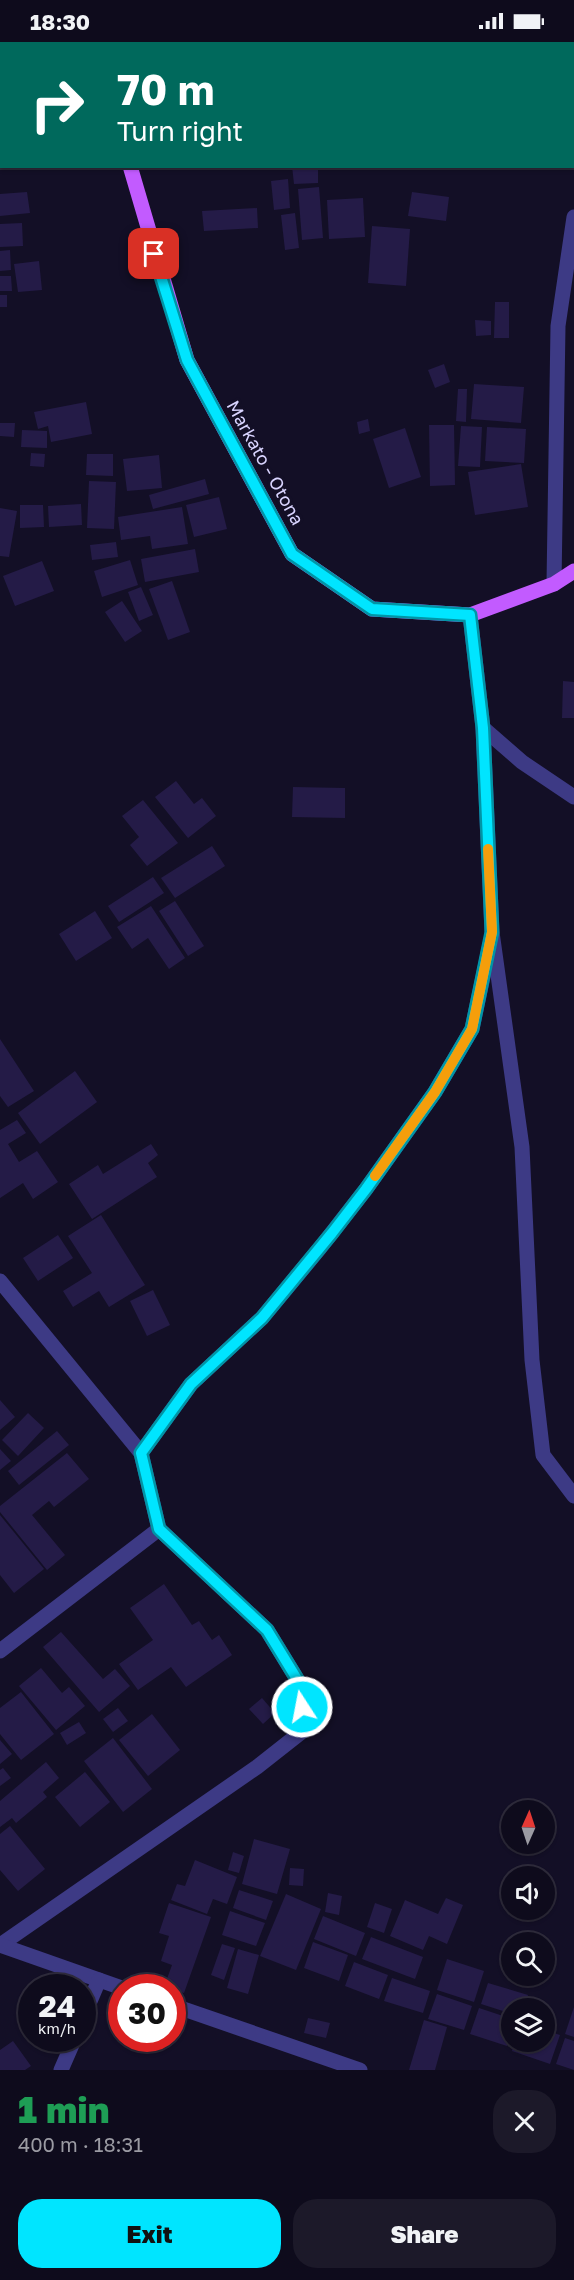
<!DOCTYPE html>
<meta charset="utf-8">
<style>
:root{--surface:#0e0b1c;--page:#1c1929;--text:#f1f3f6;--muted:#9b9ba3;--line:#2e2b3b;--accent:#00e5ff}
body{margin:0;font-family:"Golos Text",sans-serif;background:var(--page);color:var(--text);height:100vh;display:flex;flex-direction:column;font-size:22px;white-space:nowrap}
*{box-sizing:border-box;margin:0}
p{font-size:20px;color:var(--muted)}
.icon{flex:none;width:33px;height:33px;fill:none;stroke:currentColor;stroke-width:2;stroke-linecap:round;stroke-linejoin:round}
.map{position:relative;height:2028px;overflow:hidden}
.sheet{display:flex;flex-direction:column;background:var(--surface);flex:1}
.sheet>*{flex:none}
.hud{position:absolute;left:0px;top:0px;width:574px;height:126px;box-shadow:0 2px 4px #0004,0 0 0 2px var(--line);background:#00695c;color:#fff;overflow:hidden}
.needle{width:39px;rotate:3deg}
.buttons{position:absolute;left:501px;top:1758px;display:grid;gap:12px}
.buttons a{display:grid;place-items:center;width:54px;height:54px;border-radius:50%;background:var(--surface);box-shadow:0 2px 4px #0004,0 0 0 2px var(--line);font-size:30px}
.speed{position:absolute;left:18px;top:1932px;display:flex;gap:12px;font-size:30px;font-weight:700;text-align:center}
.speed>*{display:grid;place-content:center;width:78px;height:78px;border-radius:50%;background:var(--surface);box-shadow:0 2px 4px #0004,0 0 0 2px var(--line);line-height:1}
.speed small{font-size:15px;font-weight:400}
.speed .limit{border:9px solid #d22;background:#fff;color:#111}
.pin{position:absolute;display:grid;place-items:center;width:51px;height:51px;color:#fff;margin:-26px;border-radius:12px;box-shadow:0 3px 9px #0006}
.me{position:absolute;width:66px;margin:-33px;rotate:349deg;stroke-linejoin:round;filter:drop-shadow(0 0 4px #0008)}
.turn{display:flex;align-items:center;gap:21px;height:126px;padding:0 18px;font-size:27px}
.turn .icon{width:78px;height:78px;stroke-width:2.5}
.turn b{display:block;font-size:42px;line-height:51px}
.round{display:grid;place-items:center;flex:none;width:63px;height:63px;border-radius:24px;background:var(--page)}
.summary{display:flex;align-items:center;justify-content:space-between;height:102px;padding:0 18px}
h1{font-size:36px;font-weight:800;line-height:45px;color:#1e9e55}
.action{display:flex;gap:12px;margin-top:auto;padding:12px 18px}
.action a{flex:1;height:69px;border-radius:24px;background:var(--accent);color:#111;font-size:24px;font-weight:800;line-height:69px;text-align:center}
.action a+a{background:var(--page);color:var(--text)}
.status{display:flex;justify-content:space-between;align-items:center;height:42px;padding:0 30px;background:var(--surface);direction:ltr}
.status svg{height:16px;fill:currentColor}
.map>svg:first-child{display:block}
.building{fill:#241b47}
.lines{fill:none;stroke-linecap:round;stroke-linejoin:round}
.street{stroke:#3d3a85;stroke-width:15}
.primary{stroke:#c25bff;stroke-width:15}
.route-casing{stroke:#0095a6;stroke-width:15}
.route{stroke:#00e5ff;stroke-width:10}
.slow{stroke:#f59e0b;stroke-width:10}
.labels{text-anchor:middle;stroke-width:6;stroke-linejoin:round;paint-order:stroke}
.street-label{font-size:18px;fill:#d9d4ff;stroke:#130f26}
</style>
<div class="status"><b>18:30</b><svg viewBox="0 0 49 12"><path d="M0 12V9h3v3zM5 12V6h3v6zM10 12V3h3v9zM15 12V0h3v12zM26 1h20v11H26zM47 4h2v5h-2z"/></svg></div>
<div class="map">
<svg width="574" height="2028" viewBox="0 0 574 2028">
<rect width="100%" height="100%" fill="#130f26"/>
<g class="building">
<polygon points="292,124 318,124 318,141 294,142"/>
<polygon points="288,137 290,166 274,168 271,139"/>
<polygon points="319,145 323,196 302,198 298,147"/>
<polygon points="27,150 30,171 0,174 0,152"/>
<polygon points="412,150 449,155 446,179 408,174"/>
<polygon points="363,156 365,195 329,197 327,158"/>
<polygon points="257,166 258,186 204,189 202,169"/>
<polygon points="295,171 299,206 285,208 281,173"/>
<polygon points="22,181 23,204 0,205 0,182"/>
<polygon points="372,184 410,187 406,244 368,241"/>
<polygon points="10,208 11,228 0,229 0,209"/>
<polygon points="39,219 42,248 18,250 14,222"/>
<polygon points="0,234 11,234 12,249 0,249"/>
<rect x="0" y="253" width="7" height="12"/>
<polygon points="495,260 509,260 509,296 494,296"/>
<polygon points="475,278 491,279 491,293 476,294"/>
<polygon points="444,322 450,340 435,346 428,328"/>
<polygon points="474,342 524,345 521,381 471,377"/>
<polygon points="458,347 467,347 466,380 456,379"/>
<polygon points="86,360 92,392 51,400 48,384 38,387 34,370"/>
<polygon points="368,377 370,389 359,392 357,380"/>
<polygon points="0,381 15,381 14,395 0,394"/>
<polygon points="429,383 454,383 455,443 430,444"/>
<polygon points="461,384 482,385 480,425 458,424"/>
<polygon points="487,385 526,387 524,421 485,419"/>
<polygon points="405,386 421,435 389,446 373,397"/>
<polygon points="22,388 47,389 47,406 21,405"/>
<polygon points="31,411 45,412 44,425 30,424"/>
<polygon points="87,412 113,412 113,434 86,433"/>
<polygon points="159,413 162,446 127,449 123,417"/>
<polygon points="521,422 528,465 475,473 468,430"/>
<polygon points="205,437 209,452 153,467 149,453"/>
<polygon points="89,439 116,440 114,487 87,486"/>
<polygon points="219,455 227,487 194,495 186,463"/>
<polygon points="81,462 82,483 49,485 48,464"/>
<polygon points="20,463 43,463 44,485 20,486"/>
<polygon points="182,465 188,502 152,507 150,494 121,498 118,475"/>
<polygon points="0,466 17,469 9,515 0,514"/>
<polygon points="116,500 118,515 92,518 90,503"/>
<polygon points="195,507 199,530 145,540 141,517"/>
<polygon points="130,518 138,543 102,555 94,529"/>
<polygon points="42,519 54,549 15,564 3,534"/>
<polygon points="172,539 190,590 168,598 149,547"/>
<polygon points="141,545 153,573 139,579 128,550"/>
<polygon points="122,559 142,589 125,600 105,570"/>
<polygon points="563,639 574,640 574,676 562,676"/>
<polygon points="176,739 194,762 202,756 216,774 188,796 155,755"/>
<polygon points="293,745 345,746 345,776 292,775"/>
<polygon points="143,758 178,801 147,824 130,803 139,795 122,774"/>
<polygon points="212,804 225,824 175,856 161,836"/>
<polygon points="153,835 164,851 119,880 108,864"/>
<polygon points="175,859 204,904 188,914 159,869"/>
<polygon points="151,864 185,916 169,927 148,896 132,907 117,885"/>
<polygon points="95,869 112,896 76,919 59,892"/>
<polygon points="0,997 34,1049 8,1065 0,1054"/>
<polygon points="75,1029 97,1060 40,1102 18,1071"/>
<polygon points="17,1078 26,1091 8,1102 19,1120 37,1109 58,1140 33,1157 23,1141 0,1156 0,1088"/>
<polygon points="151,1102 158,1113 148,1121 157,1135 92,1177 69,1142 98,1123 103,1132"/>
<polygon points="101,1173 145,1243 109,1265 99,1249 73,1265 63,1249 92,1231 68,1194"/>
<polygon points="58,1193 73,1216 38,1239 23,1216"/>
<polygon points="153,1248 170,1283 147,1294 130,1259"/>
<polygon points="0,1358 15,1375 0,1388"/>
<polygon points="28,1371 44,1386 18,1414 2,1398"/>
<polygon points="57,1389 69,1403 19,1443 8,1429"/>
<polygon points="0,1407 11,1419 0,1428"/>
<polygon points="67,1411 89,1437 54,1465 49,1459 32,1473 65,1513 47,1528 0,1470 0,1464"/>
<polygon points="0,1473 44,1527 14,1551 0,1533"/>
<polygon points="164,1542 192,1583 199,1579 212,1598 219,1593 232,1613 186,1645 171,1625 138,1648 119,1622 153,1598 130,1566"/>
<polygon points="61,1590 103,1637 115,1627 130,1644 99,1670 43,1605"/>
<polygon points="41,1626 62,1651 69,1645 85,1664 56,1688 19,1644"/>
<polygon points="21,1650 54,1692 21,1718 0,1692 0,1666"/>
<polygon points="262,1656 275,1671 263,1682 249,1667"/>
<polygon points="118,1666 128,1679 113,1690 103,1677"/>
<polygon points="152,1672 180,1708 148,1734 119,1698"/>
<polygon points="79,1680 86,1691 67,1703 60,1691"/>
<polygon points="113,1696 152,1747 123,1770 84,1719"/>
<polygon points="0,1698 12,1712 0,1722"/>
<polygon points="46,1720 59,1736 43,1750 47,1755 16,1781 12,1776 0,1785 0,1759"/>
<polygon points="3,1726 11,1736 0,1744 0,1728"/>
<polygon points="85,1730 110,1760 80,1785 55,1755"/>
<polygon points="10,1784 45,1827 18,1849 0,1828 0,1792"/>
<polygon points="254,1797 290,1807 277,1852 242,1842"/>
<polygon points="233,1810 244,1814 239,1831 228,1828"/>
<polygon points="195,1818 237,1835 227,1862 213,1857 207,1872 171,1858 177,1842 185,1844"/>
<polygon points="290,1826 304,1827 303,1844 289,1843"/>
<polygon points="239,1848 273,1859 266,1878 233,1866"/>
<polygon points="328,1851 342,1854 339,1873 325,1870"/>
<polygon points="286,1852 321,1867 296,1928 260,1914"/>
<polygon points="446,1856 463,1863 447,1902 429,1894 423,1908 390,1894 405,1858 438,1872"/>
<polygon points="169,1861 211,1875 184,1951 172,1947 172,1946 164,1945 172,1923 161,1919 169,1894 159,1891"/>
<polygon points="375,1861 392,1867 384,1891 367,1885"/>
<polygon points="230,1869 265,1881 256,1904 222,1893"/>
<polygon points="323,1874 365,1891 356,1914 314,1897"/>
<polygon points="371,1895 423,1915 415,1937 362,1917"/>
<polygon points="313,1900 348,1913 339,1939 304,1926"/>
<polygon points="222,1902 235,1906 224,1938 211,1933"/>
<polygon points="238,1907 259,1913 248,1952 227,1946"/>
<polygon points="447,1917 484,1929 474,1960 437,1948"/>
<polygon points="354,1920 388,1933 379,1957 345,1944"/>
<polygon points="392,1936 430,1949 423,1971 384,1959"/>
<polygon points="488,1941 528,1953 524,1966 512,1966 512,1972 481,1962"/>
<polygon points="437,1952 472,1964 464,1988 428,1977"/>
<polygon points="574,1965 574,1995 565,1992"/>
<polygon points="479,1966 512,1977 512,1992 507,2004 470,1992"/>
<polygon points="308,1976 330,1981 326,1996 304,1991"/>
<polygon points="424,1978 447,1985 435,2028 409,2028"/>
<polygon points="544,1988 560,1993 550,2022 512,2009 515,2000 544,2000"/>
<polygon points="565,1996 574,1999 574,2028 556,2022"/>
<polygon points="13,1999 31,2024 25,2028 0,2028 0,2008"/>
</g>
<g class="lines">
<g class="street">
<polyline points="554,542 558,284 574,175"/>
<polyline points="470,573 483,686 492,890 522,1105 532,1318 543,1413 574,1454"/>
<polyline points="483,686 522,720 574,755"/>
<polyline points="0,1239 141,1411 159,1487 267,1588 300,1642 304,1688 257,1725 0,1903"/>
<polyline points="141,1411 191,1342 262,1276 320,1206 366,1147 435,1050 472,987 490,902"/>
<polyline points="0,1609 159,1487"/>
<polyline points="0,1903 122,1946"/>
<polyline points="172,1963 360,2028"/>
<polyline points="82,1978 99,1938"/>
<polyline points="61,2028 75,1996"/>
</g>
<g class="primary">
<polyline points="101,0 101,2"/>
<polyline points="130,124 187,318 292,512 372,567 470,573 554,542 574,529"/>
</g>
</g>
<g class="lines">
<defs>
<polyline id="route" points="154,212 187,318 292,512 372,567 470,573 483,686 492,890 472,987 435,1050 366,1147 332,1191 262,1276 191,1342 141,1411 159,1487 267,1588 300,1642 302,1665"/>
</defs>
<use href="#route" class="route-casing"/>
<use href="#route" class="route"/>
<polyline class="slow" points="375,1134 435,1050 472,987 492,890 488,807"/>
</g>
<g class="labels">
<g class="street-label">
<text transform="translate(265 421) rotate(61)" y="6">Markato - Otona</text>
</g>
</g>
</svg>
<div class="buttons">
<a><svg class="needle" viewBox="-14 -14 28 28"><path d="M0-13l5 13h-10z" fill="#e53935"/><path d="M0 13l5-13h-10z" fill="#9b9ba3"/></svg></a>
<a><svg class="icon" aria-label="sound" viewBox="0 0 24 24"><path d="M4 9h4l5-4v14l-5-4H4zM17 9q2 3 0 6"/></svg></a>
<a><svg class="icon" aria-label="search" viewBox="0 0 24 24"><circle cx="10" cy="10" r="6"/><path d="M15 15l6 6"/></svg></a>
<a><svg class="icon" aria-label="layers" viewBox="0 0 24 24"><path d="M12 4l9 5-9 5-9-5zM3 14l9 5 9-5"/></svg></a>
</div>
<div class="speed"><div>24<small>km/h</small></div><div class="limit">30</div></div>
<div class="pin" style="left:154px;top:212px;background:#d93025"><svg class="icon" aria-label="arrive" viewBox="0 0 24 24"><path d="M6 21V4h12l-3 4 3 4H6"/></svg></div>
<svg class="me" style="left:302px;top:1665px" viewBox="-20 -20 40 40"><circle r="17" fill="#00e5ff" stroke="#fff" stroke-width="3"/><path d="M0-11L8 9 0 5-8 9z" fill="#fff"/></svg>
<div class="hud">
<div class="turn"><svg class="icon" aria-label="right" viewBox="0 0 24 24"><path d="M7 20v-9h11M14 6l5 5-5 5"/></svg><div><b>70 m</b>Turn right</div></div>
</div>
</div>
<section class="sheet">
<div class="summary"><div><h1>1 min</h1><p>400 m · 18:31</p></div><a class="round"><svg class="icon" aria-label="close" viewBox="0 0 24 24"><path d="M6 6l12 12M18 6L6 18"/></svg></a></div>
<div class="action"><a>Exit</a><a>Share</a></div>
</section>
